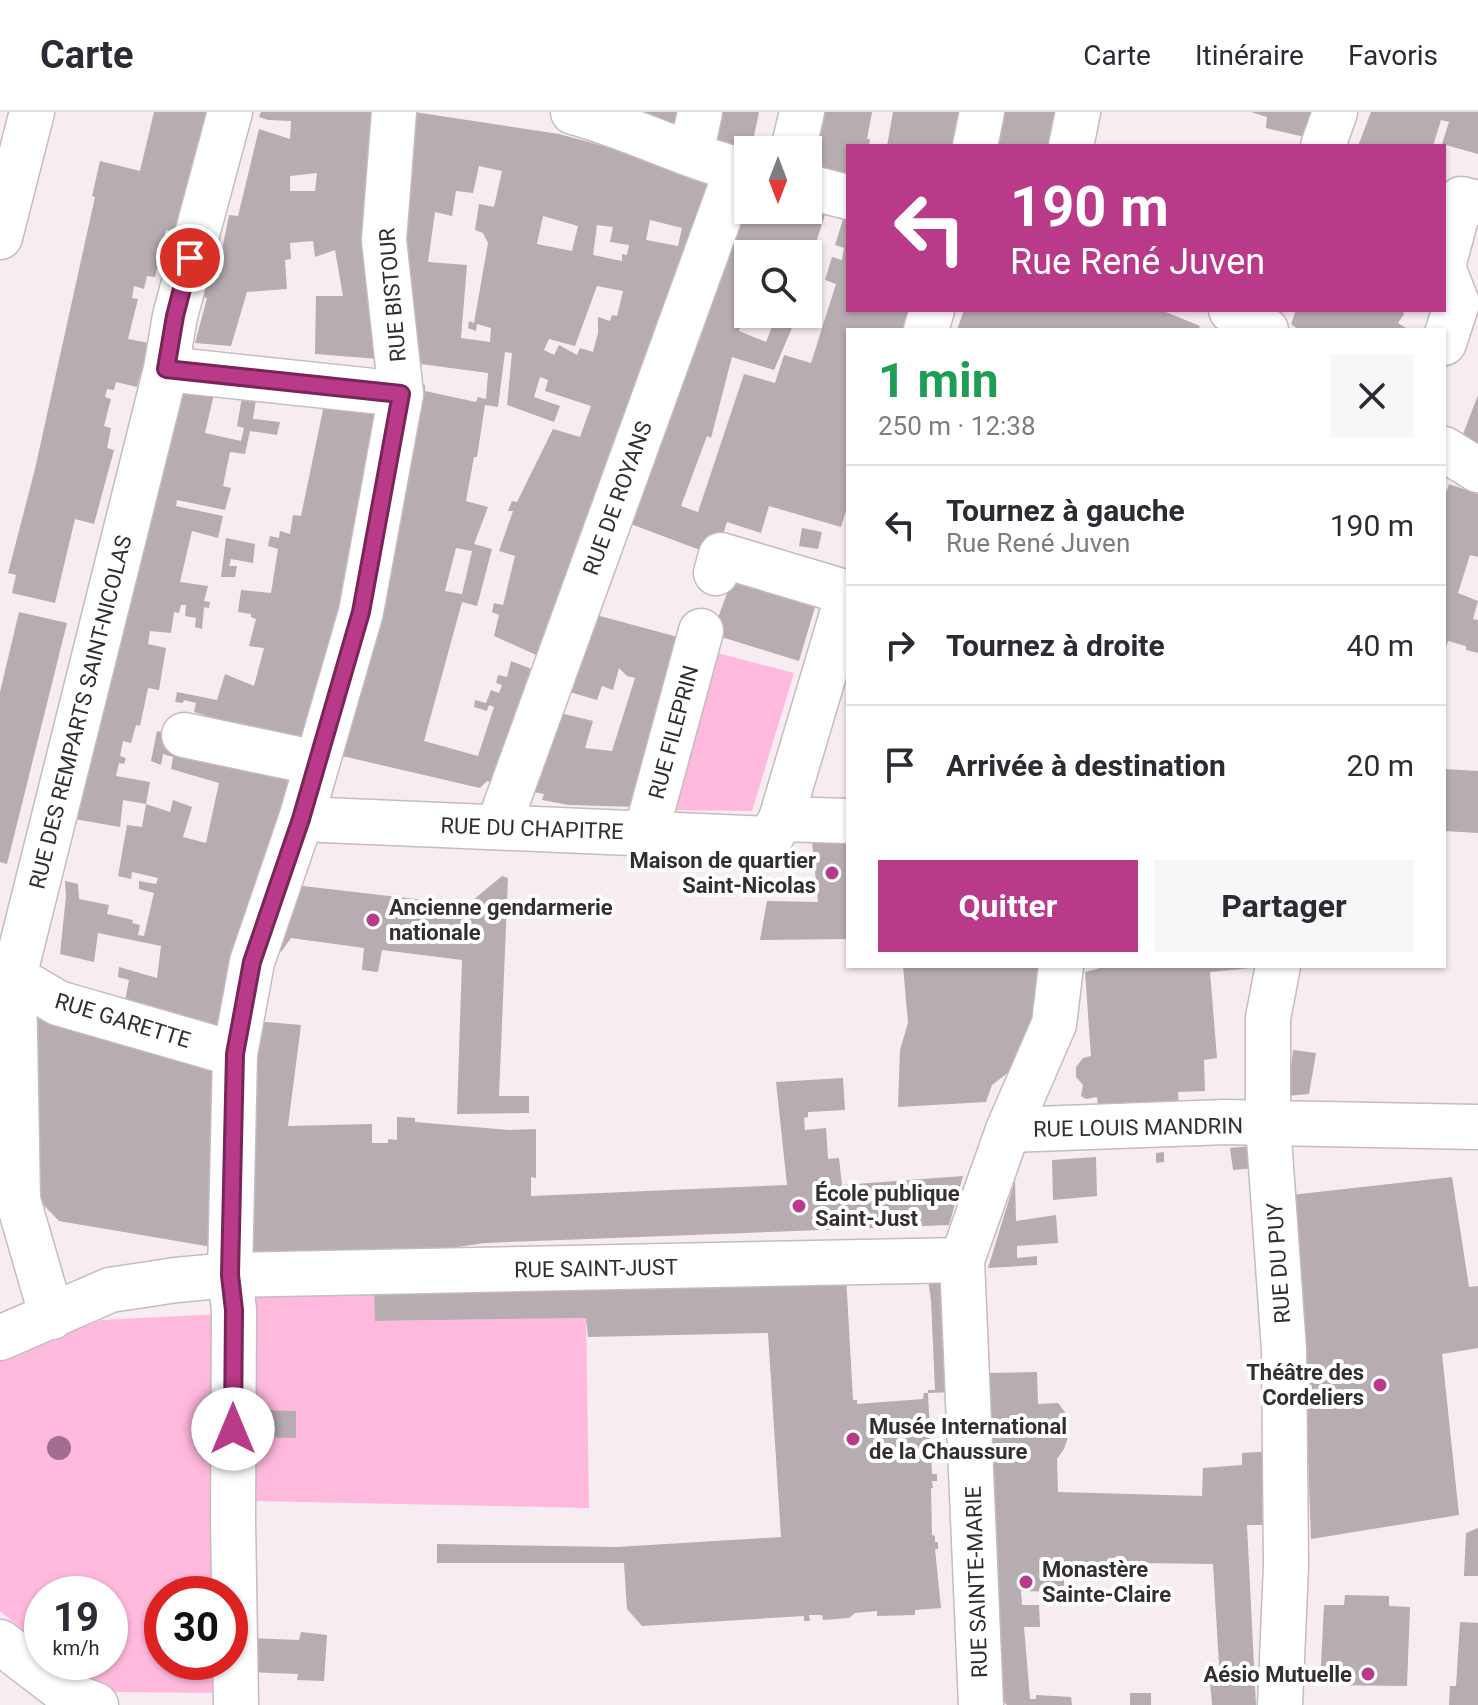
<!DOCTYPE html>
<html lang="fr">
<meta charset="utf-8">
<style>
:root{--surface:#fff;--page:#f7f7f7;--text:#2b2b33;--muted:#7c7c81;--line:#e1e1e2;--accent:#b93a88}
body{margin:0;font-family:Roboto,sans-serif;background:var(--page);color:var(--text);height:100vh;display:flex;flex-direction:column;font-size:30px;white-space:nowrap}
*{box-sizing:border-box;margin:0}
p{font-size:26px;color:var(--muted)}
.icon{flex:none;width:44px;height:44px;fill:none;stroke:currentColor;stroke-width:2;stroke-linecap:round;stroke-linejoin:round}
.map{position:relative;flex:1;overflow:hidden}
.details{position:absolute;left:846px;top:216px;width:600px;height:640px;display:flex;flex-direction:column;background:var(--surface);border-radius:0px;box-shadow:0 2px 6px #0004}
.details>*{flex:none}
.top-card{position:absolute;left:846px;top:32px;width:600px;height:168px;border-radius:0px;box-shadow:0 2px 6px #0004;background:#b93a88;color:#fff;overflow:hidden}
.needle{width:52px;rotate:180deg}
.controls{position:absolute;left:734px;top:24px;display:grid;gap:16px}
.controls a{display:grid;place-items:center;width:88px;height:88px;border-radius:0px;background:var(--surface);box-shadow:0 2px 6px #0004;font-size:40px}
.speed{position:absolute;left:24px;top:1464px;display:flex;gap:16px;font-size:40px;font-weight:700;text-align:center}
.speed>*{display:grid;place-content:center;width:104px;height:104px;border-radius:50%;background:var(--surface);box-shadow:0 2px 6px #0004;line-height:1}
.speed small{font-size:20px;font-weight:400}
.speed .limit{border:12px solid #d22;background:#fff;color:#111}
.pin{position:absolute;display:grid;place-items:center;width:68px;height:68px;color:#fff;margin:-34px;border:4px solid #fff;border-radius:50%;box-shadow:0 2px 8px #0007}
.me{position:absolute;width:88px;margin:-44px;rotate:0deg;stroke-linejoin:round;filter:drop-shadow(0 0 6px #0008)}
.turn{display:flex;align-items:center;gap:28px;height:168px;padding:0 32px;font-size:36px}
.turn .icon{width:104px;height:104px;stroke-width:2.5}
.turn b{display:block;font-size:56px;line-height:68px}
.round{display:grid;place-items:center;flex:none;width:84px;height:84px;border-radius:0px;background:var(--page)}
.head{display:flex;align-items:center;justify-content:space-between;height:136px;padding:0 32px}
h1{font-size:48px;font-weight:700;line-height:60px;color:#1e9e55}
.button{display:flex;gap:16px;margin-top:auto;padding:16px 32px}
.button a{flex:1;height:92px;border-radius:0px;background:var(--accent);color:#fff;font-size:32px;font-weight:700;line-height:92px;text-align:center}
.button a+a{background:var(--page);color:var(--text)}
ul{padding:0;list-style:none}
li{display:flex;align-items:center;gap:24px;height:120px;padding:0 32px;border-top:2px solid var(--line)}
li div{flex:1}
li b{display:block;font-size:30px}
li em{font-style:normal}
header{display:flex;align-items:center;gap:48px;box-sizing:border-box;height:112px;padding:0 40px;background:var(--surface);border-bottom:2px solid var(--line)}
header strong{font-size:38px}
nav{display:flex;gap:44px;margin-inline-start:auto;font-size:28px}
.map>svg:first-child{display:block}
.green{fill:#ffb9dd}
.building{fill:#b6acb1;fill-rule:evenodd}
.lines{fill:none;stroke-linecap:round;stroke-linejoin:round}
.minor-casing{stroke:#c5bbc0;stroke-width:47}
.minor{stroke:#fff;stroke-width:44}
.tree{fill:#a16e8f}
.route-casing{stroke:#782658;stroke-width:20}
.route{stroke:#b93a88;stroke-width:14}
.poi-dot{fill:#b93a88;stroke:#fff;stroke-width:3}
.labels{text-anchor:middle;stroke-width:8;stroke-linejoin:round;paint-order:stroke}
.street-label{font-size:22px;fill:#332f31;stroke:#fff}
.poi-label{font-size:22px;font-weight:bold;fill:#332f31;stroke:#fff;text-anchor:start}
</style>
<header>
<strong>Carte</strong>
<nav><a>Carte</a><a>Itinéraire</a><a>Favoris</a></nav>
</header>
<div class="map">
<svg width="1478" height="1593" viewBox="0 0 1478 1593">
<rect width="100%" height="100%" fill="#f7ecf1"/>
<g class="green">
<polygon points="717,541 794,561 752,699 672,698"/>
<polygon points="374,1173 376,1209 586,1206 589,1396 249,1389 251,1178"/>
<polygon points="221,1202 221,1482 162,1482 162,1550 221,1550 221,1581 111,1580 78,1564 61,1550 110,1550 110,1482 42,1482 42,1534 0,1499 0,1246 101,1208"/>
</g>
<g class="building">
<polygon points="154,0 208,0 178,121 166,118 155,165 147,164 144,177 134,174 132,186 138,187 128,227 149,231 137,275 116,270 114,278 107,277 105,285 111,287 104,314 111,316 107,336 114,338 94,412 75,407 55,491 12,481 16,463 8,461 35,357 95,85 92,84 100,49 140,59"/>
<path d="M 261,0 L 376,0 L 379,247 L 315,242 L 316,184 L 343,184 L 335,138 L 315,145 L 313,129 L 290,131 L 291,147 L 285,148 L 287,177 L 247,180 L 231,234 L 195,231 L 207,186 L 198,184 L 208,145 L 220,148 L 229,103 L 238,104 L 259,17 L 290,27 L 291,9 L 268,8 L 259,5 ZM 317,61 L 315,79 L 290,79 L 290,64 Z"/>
<path d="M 414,0 L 559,22 L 725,67 L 543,546 L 494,524 L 499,503 L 492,500 L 494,491 L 503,493 L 515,444 L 499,439 L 513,399 L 508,399 L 512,389 L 517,390 L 553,317 L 580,325 L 591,294 L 545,279 L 548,268 L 540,265 L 534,285 L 560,294 L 554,310 L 507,293 L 512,241 L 505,240 L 498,295 L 485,293 L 477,345 L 474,345 L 466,389 L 488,395 L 474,432 L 492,437 L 477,494 L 462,490 L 424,629 L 478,644 L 494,595 L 489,593 L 487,599 L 474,595 L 475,588 L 486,591 L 491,578 L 499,581 L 502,573 L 496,571 L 498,563 L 507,565 L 511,549 L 537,559 L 495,671 L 487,669 L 480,676 L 338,643 L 414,271 L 425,273 L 425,279 L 476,290 L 478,285 L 486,287 L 488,261 L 413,251 L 400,179 ZM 479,54 L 502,59 L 494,95 L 479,92 L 475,118 L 483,121 L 488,131 L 474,211 L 469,209 L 468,216 L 476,219 L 477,212 L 491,216 L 490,230 L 461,226 L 467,153 L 428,150 L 435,100 L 452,104 L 456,79 L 473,81 ZM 543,104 L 578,114 L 572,139 L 537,132 ZM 650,108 L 682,116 L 678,134 L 646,128 ZM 597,113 L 613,115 L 610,130 L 629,133 L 627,143 L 622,142 L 622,149 L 593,143 ZM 597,174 L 623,179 L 617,204 L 612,203 L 610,209 L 598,205 L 598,221 L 593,240 L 580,236 L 577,243 L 559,233 L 554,243 L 544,238 L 549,227 L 575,234 ZM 456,436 L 472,439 L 462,482 L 445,479 Z"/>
<polygon points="634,0 692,0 687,23"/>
<polygon points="710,0 759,0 751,38 703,27"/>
<polygon points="816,0 872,0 867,27 870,27 869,34 848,34 848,65 808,55 808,38"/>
<polygon points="893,0 971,0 964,34 887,34"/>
<polygon points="994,0 1065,0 1057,34 987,34"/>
<polygon points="1251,0 1324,0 1318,28 1266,16 1267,5"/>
<polygon points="1371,0 1478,0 1478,42 1442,32 1449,10 1441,8 1433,34 1358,34"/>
<polygon points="748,68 748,98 808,98 808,91 827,96 808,156 808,142 748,142 748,187 739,219 766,230 777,202 798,202 774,258 732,245 711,326 707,324 681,394 698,400 744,262 775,271 784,243 811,251 836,172 825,168 832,145 842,148 844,136 835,133 845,101 848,102 848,198 913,198 907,218 848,218 848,392 841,415 769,394 761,421 727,410 716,444 620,408"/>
<polygon points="964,198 1161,198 1200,214 1198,218 957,218"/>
<polygon points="1296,198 1403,198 1404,202 1398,211 1409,218 1299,218 1291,212"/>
<polygon points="183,272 214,282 205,321 241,329 244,316 237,314 243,279 257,281 253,307 280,310 277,323 250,319 245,342 230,340 223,374 231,376 225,398 177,388 176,394 223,404 218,426 192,419 180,470 208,474 204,489 210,490 209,496 204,495 202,517 195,515 196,506 185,504 186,493 181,493 179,501 174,500 171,521 150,519 148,532 166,536 159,578 148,576 140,614 136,613 131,631 123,629 120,644 126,646 124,652 119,651 116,664 150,670 146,692 123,688 120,715 74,707"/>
<polygon points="1478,283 1478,344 1460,330"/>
<polygon points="324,293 383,302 308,642 224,629 228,610 194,600 196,591 184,588 183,591 175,590 177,580 217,588 225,562 254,574 264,536 249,534 256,507 251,505 251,502 238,500 241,478 271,481 278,437 268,434 270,424 279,426 280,419 290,422 293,403 301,404"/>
<polygon points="1449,372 1478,382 1478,445 1470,443 1458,481 1478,489 1473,507 1478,508 1478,541 1466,538 1466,534 1448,529 1444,541 1444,386"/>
<polygon points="802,416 822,420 818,437 799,434"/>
<polygon points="226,426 255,432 253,451 231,447 229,454 237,454 235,465 221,465"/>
<polygon points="733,465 815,495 799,549 712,522"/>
<polygon points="19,500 67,511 7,752 0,750 0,580"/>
<polygon points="585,500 689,528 638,695 569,693 542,688 544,682 523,678 548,598 593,609 585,636 612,639 635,566 627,564 619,556 613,578 602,574 597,588 556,576"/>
<polygon points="157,619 247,640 246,647 261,649 262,644 305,653 239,849 229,927 110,895 112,884 119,884 119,888 125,889 129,868 118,865 119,855 157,866 161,834 98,821 94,850 60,842 66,784 65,769 78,772 79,787 109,793 107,802 133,808 132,811 140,813 138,823 144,824 154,781 139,777 139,769 156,772 158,766 132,760 131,767 118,764 127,713 142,715 146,692 170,700 173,688 192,695 183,725 206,731 219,671 171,657 173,645 163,642 161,653 151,649"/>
<polygon points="1444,657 1478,659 1478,721 1444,719"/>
<polygon points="812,730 848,732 848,827 760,828 767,789 818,790"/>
<polygon points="502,764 508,766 499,984 529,984 529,1001 457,1002 462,848 382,838 378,860 362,858 364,836 291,826 281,840 278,835 294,773 467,793"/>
<polygon points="903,854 1047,854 1035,940 992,973 986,990 898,995 900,938 908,911"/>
<polygon points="1108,854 1250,854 1251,856 1210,860 1217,946 1204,948 1205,979 1178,980 1179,994 1099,1001 1097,985 1086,987 1081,984 1083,973 1076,965 1076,955 1083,946 1091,944 1085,860"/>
<polygon points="31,906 71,907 221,950 212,1135 59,1109 29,1078"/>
<polygon points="253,909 301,913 288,1014 372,1012 372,1031 388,1031 388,1027 397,1028 397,1005 415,1006 415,1010 509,1018 536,1017 536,1066 531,1065 531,1084 787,1073 776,970 843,966 845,998 808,1000 808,1005 804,1006 805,1018 826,1016 828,1047 839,1046 842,1073 963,1064 949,1113 485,1131 333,1153 250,1144"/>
<polygon points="1293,938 1316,941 1309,982 1287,984"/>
<polygon points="1252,1034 1256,1056 1233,1058 1230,1036"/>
<polygon points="1164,1040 1164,1050 1156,1051 1156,1041"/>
<polygon points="1096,1045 1097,1084 1053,1088 1052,1048"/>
<polygon points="1452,1065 1469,1175 1478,1174 1478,1236 1442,1242 1459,1403 1311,1427 1301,1164 1291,1083"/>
<polygon points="1015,1068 1016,1109 1056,1103 1058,1131 1017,1134 1017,1146 1037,1144 1037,1153 988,1156"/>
<polygon points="927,1161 952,1161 958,1280 928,1281 928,1278 935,1278 931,1188"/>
<polygon points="846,1163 853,1288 857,1288 857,1292 923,1287 924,1281 928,1281 932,1362 937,1362 937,1369 932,1369 933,1376 931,1376 932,1423 935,1424 935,1430 938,1430 938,1437 935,1437 941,1496 915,1498 915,1503 877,1504 877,1499 855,1501 849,1506 823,1508 822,1503 809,1503 810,1509 804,1509 804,1504 642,1514 627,1497 624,1451 437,1451 437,1432 617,1435 781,1425 768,1221 588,1225 586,1206 375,1209 374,1173"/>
<polygon points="987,1219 989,1261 1037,1260 1038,1292 1058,1291 1068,1304 1070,1319 1064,1337 1057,1347 1058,1380 1202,1384 1203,1356 1242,1353 1242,1341 1273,1339 1272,1413 1247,1413 1256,1593 1212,1593 1210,1569 1220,1569 1213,1452 1068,1450 1067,1460 1064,1460 1064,1480 1021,1479 1022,1493 1039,1493 1040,1515 1024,1515 1030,1587 1036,1587 1036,1583 1071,1585 1072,1593 1007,1593 995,1581 984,1220"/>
<polygon points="250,1298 296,1299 296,1326 249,1325"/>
<polygon points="1478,1416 1478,1464 1464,1464 1466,1421"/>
<polygon points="1345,1483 1389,1484 1389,1494 1410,1495 1407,1574 1320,1573 1324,1493 1344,1493"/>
<polygon points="1460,1510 1478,1511 1478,1593 1449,1593 1450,1574 1456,1574"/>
<polygon points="301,1520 327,1523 324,1569 297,1568 298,1562 249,1560 247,1526 299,1528"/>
<rect x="1130" y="1581" width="21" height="12"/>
</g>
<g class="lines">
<defs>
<g id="minor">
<path d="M 573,0 C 633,16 688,46 748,60"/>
<polyline points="975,34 982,0"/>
<polyline points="1071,34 1078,0"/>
<polyline points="1323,34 1335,0"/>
<polyline points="793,38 802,0"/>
<polyline points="691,42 700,0"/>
<polyline points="808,75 848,85"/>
<polyline points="0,125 32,0"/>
<polyline points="1444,151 1461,87 1478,91"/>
<polyline points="1444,158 1457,191 1444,231"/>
<polyline points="1231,198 1266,218"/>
<polyline points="926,218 932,198"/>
<polyline points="166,257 401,282"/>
<polyline points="1444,337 1478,358"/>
<polyline points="716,461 721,443 848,481"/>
<polyline points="184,623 317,651"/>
<polyline points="301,707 770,727 781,707 848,482"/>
<polyline points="781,707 848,709"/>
<polyline points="498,715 737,57"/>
<polyline points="646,721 701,519"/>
<polyline points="1278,854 1268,906 1268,1012 1284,1238 1286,1454 1280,1593"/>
<polyline points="14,865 58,891 235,942"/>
<polyline points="1008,1018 1225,1010 1478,1015"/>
<polyline points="52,1205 18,1088 14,865 166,257 175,204 230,0"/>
<polyline points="0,1226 110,1178 176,1168 230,1163 962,1148"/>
<polyline points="0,1530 68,1582 96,1593"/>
<polyline points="236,1593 233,1407 234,1198 230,1163 235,942 252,850 301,707 361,500 401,282 384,128 394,0"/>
<polyline points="981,1593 962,1148 1008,1018 1054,912 1061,854"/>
</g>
</defs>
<use href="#minor" class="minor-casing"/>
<use href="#minor" class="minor"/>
</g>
<circle class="tree" cx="59" cy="1336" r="12"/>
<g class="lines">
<defs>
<polyline id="route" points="190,146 175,204 166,257 401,282 361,500 301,707 252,850 235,942 230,1163 234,1198 233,1317"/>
</defs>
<use href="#route" class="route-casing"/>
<use href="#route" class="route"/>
</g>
<g class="poi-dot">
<circle cx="832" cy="761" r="8"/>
<circle cx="373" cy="808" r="8"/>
<circle cx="799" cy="1094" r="8"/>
<circle cx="1380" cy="1273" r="8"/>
<circle cx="853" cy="1327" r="8"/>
<circle cx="1026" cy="1470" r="8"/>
<circle cx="1368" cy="1562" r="8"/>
</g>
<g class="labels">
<g class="street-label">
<text transform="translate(392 183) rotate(-95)" y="8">RUE BISTOUR</text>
<text transform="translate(617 386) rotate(-70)" y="8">RUE DE ROYANS</text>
<text transform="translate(80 600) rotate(-76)" y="8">RUE DES REMPARTS SAINT-NICOLAS</text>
<text transform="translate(673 620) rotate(-75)" y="8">RUE FILEPRIN</text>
<text transform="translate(532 716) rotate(2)" y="8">RUE DU CHAPITRE</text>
<text transform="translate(123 908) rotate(17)" y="8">RUE GARETTE</text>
<text transform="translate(1138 1015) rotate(-1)" y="8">RUE LOUIS MANDRIN</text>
<text transform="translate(1278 1151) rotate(-94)" y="8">RUE DU PUY</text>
<text transform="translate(596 1156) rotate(-1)" y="8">RUE SAINT-JUST</text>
<text transform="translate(976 1470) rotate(-92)" y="8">RUE SAINTE-MARIE</text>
</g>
<g class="poi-label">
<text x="816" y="756" text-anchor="end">Maison de quartier<tspan x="816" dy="25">Saint-Nicolas</tspan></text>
<text x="389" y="803">Ancienne gendarmerie<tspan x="389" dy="25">nationale</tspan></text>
<text x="815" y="1089">École publique<tspan x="815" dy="25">Saint-Just</tspan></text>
<text x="1364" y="1268" text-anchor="end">Théâtre des<tspan x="1364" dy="25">Cordeliers</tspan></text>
<text x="869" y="1322">Musée International<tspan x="869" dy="25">de la Chaussure</tspan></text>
<text x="1042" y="1465">Monastère<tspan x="1042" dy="25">Sainte-Claire</tspan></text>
<text x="1352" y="1570" text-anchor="end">Aésio Mutuelle</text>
</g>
</g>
</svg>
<div class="controls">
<a><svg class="needle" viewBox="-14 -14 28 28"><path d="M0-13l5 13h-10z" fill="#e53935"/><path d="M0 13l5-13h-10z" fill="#7c7c81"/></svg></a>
<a><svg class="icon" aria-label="search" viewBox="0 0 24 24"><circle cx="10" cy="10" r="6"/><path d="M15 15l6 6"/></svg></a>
</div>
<div class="speed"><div>19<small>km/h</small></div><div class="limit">30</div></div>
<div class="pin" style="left:190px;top:146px;background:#d93025"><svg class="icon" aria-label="arrive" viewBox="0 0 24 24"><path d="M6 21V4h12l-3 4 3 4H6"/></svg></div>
<svg class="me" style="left:233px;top:1317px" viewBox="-20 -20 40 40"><circle r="19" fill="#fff"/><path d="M0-13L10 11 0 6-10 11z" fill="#b93a88"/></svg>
<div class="top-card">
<div class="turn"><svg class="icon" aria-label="left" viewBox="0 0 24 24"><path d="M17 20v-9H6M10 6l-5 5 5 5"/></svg><div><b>190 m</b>Rue René Juven</div></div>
</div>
<section class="details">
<div class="head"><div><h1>1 min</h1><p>250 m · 12:38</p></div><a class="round"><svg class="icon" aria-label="close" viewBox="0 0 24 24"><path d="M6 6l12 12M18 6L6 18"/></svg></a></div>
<ul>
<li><svg class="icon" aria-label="left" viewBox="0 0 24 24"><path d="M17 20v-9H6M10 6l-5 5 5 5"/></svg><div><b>Tournez à gauche</b><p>Rue René Juven</p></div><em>190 m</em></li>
<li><svg class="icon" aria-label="right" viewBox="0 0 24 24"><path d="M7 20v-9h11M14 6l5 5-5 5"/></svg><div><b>Tournez à droite</b></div><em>40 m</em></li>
<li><svg class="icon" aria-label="arrive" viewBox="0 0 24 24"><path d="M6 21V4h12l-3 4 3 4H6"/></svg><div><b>Arrivée à destination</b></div><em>20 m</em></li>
</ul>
<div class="button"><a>Quitter</a><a>Partager</a></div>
</section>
</div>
